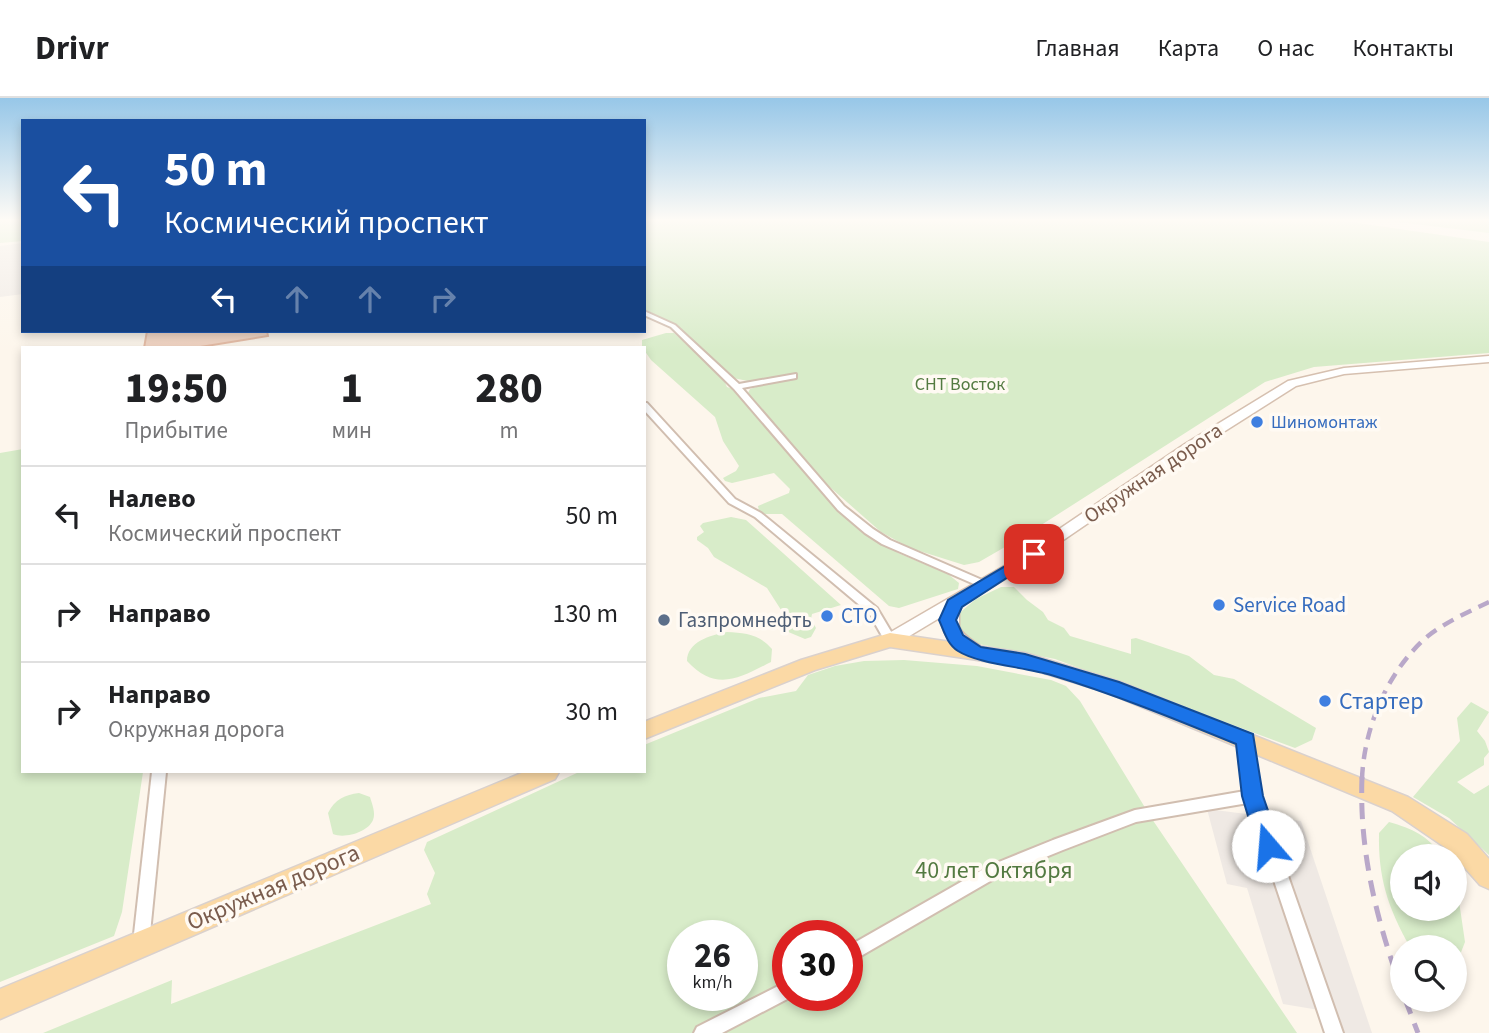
<!DOCTYPE html>
<html lang="ru">
<meta charset="utf-8">
<style>
:root{--surface:#fff;--page:#f6f6f6;--text:#202124;--muted:#757577;--line:#e0e0e0}
body{margin:0;font-family:"Source Sans 3",sans-serif;background:var(--page);color:var(--text);height:100vh;display:flex;flex-direction:column;font-size:26px;white-space:nowrap}
*{box-sizing:border-box;margin:0}
p{font-size:23px;color:var(--muted)}
.icon{flex:none;width:38px;height:38px;fill:none;stroke:currentColor;stroke-width:2;stroke-linecap:round;stroke-linejoin:round}
.map{position:relative;flex:1;overflow:hidden}
.panel{position:absolute;left:21px;top:248px;width:625px;height:427px;display:flex;flex-direction:column;background:var(--surface);border-radius:0px;box-shadow:0 4px 10px #0003}
.panel>*{flex:none}
.guide{position:absolute;left:21px;top:21px;width:625px;height:214px;border-radius:0px;box-shadow:0 4px 10px #0003;background:#1a4fa0;color:#fff;overflow:hidden}
.tools{position:absolute;left:1390px;top:746px;display:grid;gap:14px}
.tools a{display:grid;place-items:center;width:77px;height:77px;border-radius:50%;background:var(--surface);box-shadow:0 4px 10px #0003;font-size:35px}
.speed{position:absolute;left:667px;top:822px;display:flex;gap:14px;font-size:35px;font-weight:700;text-align:center}
.speed>*{display:grid;place-content:center;width:91px;height:91px;border-radius:50%;background:var(--surface);box-shadow:0 4px 10px #0003;line-height:1}
.speed small{font-size:18px;font-weight:400}
.speed .limit{border:10px solid #d22;background:#fff;color:#111}
.pin{position:absolute;display:grid;place-items:center;width:60px;height:60px;color:#fff;margin:-30px;border-radius:14px;box-shadow:0 4px 10px #0006}
.me{position:absolute;width:77px;margin:-38px;rotate:342deg;stroke-linejoin:round;filter:drop-shadow(0 0 5px #0008)}
.turn{display:flex;align-items:center;gap:24px;height:147px;padding:0 28px;font-size:32px}
.turn .icon{width:91px;height:91px;stroke-width:2.5}
.turn b{display:block;font-size:49px;line-height:60px}
.lanes{display:flex;align-items:center;height:66px;padding:0 28px;background:#0003;justify-content:center;gap:35px;direction:ltr}
.lanes .off{opacity:.35}
.eta{display:flex;justify-content:space-evenly;align-items:center;height:119px;text-align:center}
.eta b{font-size:42px;font-weight:800;line-height:49px}
ul{padding:0;list-style:none}
li{display:flex;align-items:center;gap:21px;height:98px;padding:0 28px;border-top:2px solid var(--line)}
li div{flex:1}
li b{display:block;font-size:26px}
li em{font-style:normal}
header{display:flex;align-items:center;gap:42px;box-sizing:border-box;height:98px;padding:0 35px;background:var(--surface);border-bottom:2px solid var(--line)}
header strong{font-size:33px}
nav{display:flex;gap:38px;margin-inline-start:auto;font-size:24px}
.map>svg:first-child{display:block}
.industrial{fill:#efe9e4}
.green{fill:#d8ecc9;fill-rule:evenodd}
.building{fill:#f3d5c3;stroke:#e6bba3;stroke-width:2}
.lines{fill:none;stroke-linecap:round;stroke-linejoin:round}
.minor-casing{stroke:#d1beb0;stroke-width:4}
.secondary-casing{stroke:#d6c0b0;stroke-width:3}
.primary-casing{stroke:#dad1cd;stroke-width:3}
.minor{fill:#fff;fill-rule:evenodd}
.secondary{fill:#fff;fill-rule:evenodd}
.primary{fill:#fbd9a5;fill-rule:evenodd}
.rail-far1{stroke:#b9a8c9;stroke-width:4.5;stroke-dasharray:12 8;stroke-linecap:butt}
.rail{stroke:#b9a8c9;stroke-width:5;stroke-dasharray:16 10;stroke-linecap:butt}
.route{fill:#1a73e8;stroke:#114b97;stroke-width:2}
.shop-dot{fill:#3f7fe0;stroke:#fffaf3;stroke-width:2.5}
.service-dot{fill:#5c6f8a;stroke:#fffaf3;stroke-width:2.5}
.labels{text-anchor:middle;stroke-width:7;stroke-linejoin:round;paint-order:stroke}
.far-park-label{font-size:18px;fill:#537a41;stroke:#fffaf3}
.far-shop-label{font-size:18px;fill:#366cbe;stroke:#fffaf3;text-anchor:start}
.street-label{font-size:21px;fill:#7a5c4d;stroke:#fffaf3}
.shop-label{font-size:21px;fill:#366cbe;stroke:#fffaf3;text-anchor:start}
.service-label{font-size:21px;fill:#4e5e75;stroke:#fffaf3;text-anchor:start}
.near-shop-label{font-size:24px;fill:#366cbe;stroke:#fffaf3;text-anchor:start}
.near-park-label{font-size:24px;fill:#537a41;stroke:#fffaf3}
.near-street-label{font-size:24px;fill:#7a5c4d;stroke:#fffaf3}
</style>
<header>
<strong>Drivr</strong>
<nav><a>Главная</a><a>Карта</a><a>О нас</a><a>Контакты</a></nav>
</header>
<div class="map">
<svg width="1489" height="935" viewBox="0 0 1489 935">
<rect width="100%" height="100%" fill="#fdf6ec"/>
<g class="industrial">
<polygon points="23,145 23,196 0,199 0,148"/>
<polygon points="1207,711 1301,723 1372,935 1345,935 1337,915 1283,906 1247,790 1227,786"/>
</g>
<g class="green">
<polygon points="0,123 23,123 23,143 0,145"/>
<polygon points="644,123 1344,123 1489,144 1489,255 1314,269 1265,284 1024,438 979,464 964,467 910,450 881,434 823,383 748,295 750,291 772,284 768,280 748,283 733,280 676,227 644,211"/>
<polygon points="1390,123 1489,123 1489,135"/>
<polygon points="666,235 674,235 722,278 727,289 739,293 839,411 871,438 898,455 948,476 959,485 958,491 899,510 889,508 782,416 765,416 759,413 758,408 789,395 790,391 774,375 732,385 725,383 723,380 736,373 739,368 723,343 715,319 651,262 642,249 642,242"/>
<polygon points="23,351 23,674 143,674 122,814 114,838 0,884 0,355"/>
<polygon points="731,419 746,422 841,507 812,516 811,521 816,530 811,539 805,541 786,533 782,524 783,515 767,490 714,459 708,450 697,442 697,439 704,434 700,428 703,425"/>
<polygon points="1001,489 1014,489 1027,502 1043,514 1048,522 1064,530 1070,538 1131,556 1131,541 1136,540 1189,558 1214,577 1234,581 1316,630 1312,642 1295,650 1055,561 973,545 956,531 956,518 976,501"/>
<path d="M 727,534 C 745,535 759,536 772,551 L 771,564 C 738,581 716,594 687,563 C 687,544 710,537 727,534 Z"/>
<path d="M 904,562 L 977,568 L 1051,582 L 1066,588 L 1080,603 L 1152,721 L 1297,935 L 43,935 L 172,882 L 171,906 L 431,806 L 427,796 L 435,775 L 424,752 L 427,744 L 579,674 L 644,674 L 644,647 L 759,600 L 796,593 L 808,577 L 835,568 L 864,563 ZM 682,838 L 742,838 L 742,898 L 682,898 ZM 788,838 L 847,838 L 847,898 L 788,898 Z"/>
<polygon points="1471,604 1489,614 1477,633 1485,643 1489,654 1484,660 1484,667 1457,684 1474,696 1489,687 1489,757 1449,720 1413,699 1460,643 1457,620"/>
<path d="M 359,695 L 370,699 C 372,706 376,715 373,722 C 368,734 345,741 333,736 L 328,715 C 335,701 345,697 359,695 Z"/>
<path d="M 1389,724 C 1413,731 1427,737 1442,758 L 1402,758 L 1402,810 L 1454,810 L 1455,776 L 1465,844 L 1458,862 L 1454,862 L 1454,849 L 1410,849 C 1388,810 1378,780 1379,735 Z"/>
</g>
<polygon class="building" points="147,233 267,233 268,238 194,250 144,250"/>
<g class="lines">
<defs>
<g id="minor">
<polygon points="644,213 675,227 739,286 796,276 796,280 742,290 844,408 873,431 890,442 989,485 990,487 989,489 981,489 882,446 865,435 838,412 734,291 671,229 644,217"/>
<polygon points="644,305 647,305 735,401 761,415 877,510 896,542 894,545 886,545 869,515 755,419 729,405 644,312"/>
<path d="M 1246,637 L 1251,638 L 1253,642 L 1253,660 L 1260,698 L 1343,935 L 1325,935 L 1248,705 L 1136,724 L 1063,752 L 999,778 L 847,866 L 847,849 L 989,768 L 1053,742 L 1135,712 L 1245,693 C 1242,676 1235,655 1241,638 Z"/>
<polygon points="152,674 166,674 149,845 147,851 141,853 135,851 133,845"/>
<polygon points="788,883 788,898 793,898 722,935 694,935 697,929"/>
</g>
<path id="secondary" d="M 1489,258 L 1489,264 L 1344,276 L 1296,288 L 1195,352 L 1018,473 L 962,507 L 959,515 L 959,529 C 965,542 980,544 987,555 L 984,559 C 963,566 941,539 941,519 L 896,546 L 884,546 L 881,542 L 884,538 L 1006,467 L 1185,346 L 1288,283 L 1344,270 Z"/>
<g id="primary">
<polygon points="890,535 1025,555 1120,584 1408,699 1467,736 1489,761 1489,791 1480,787 1449,752 1392,713 1106,594 1024,569 890,549 815,572 644,641 644,624 801,562"/>
<polygon points="524,674 559,674 555,681 0,921 0,891"/>
</g>
</defs>
<use href="#minor" class="minor-casing"/>
<use href="#secondary" class="secondary-casing"/>
<use href="#primary" class="primary-casing"/>
<use href="#minor" class="minor"/>
<use href="#secondary" class="secondary"/>
<use href="#primary" class="primary"/>
<path class="rail-far1" d="M 1362,681 C 1364,629 1388,572 1428,538 C 1446,524 1468,514 1489,504"/>
<g class="rail">
<path d="M 1362,679 C 1359,754 1377,823 1402,893"/>
<polyline points="1405,901 1418,935"/>
</g>
</g>
<linearGradient id="sky" x2="0" y2="1"><stop stop-color="#97c7e8"/><stop offset="0.48" stop-color="#fefbf6"/><stop offset="1" stop-color="#fefbf6" stop-opacity="0"/></linearGradient>
<rect width="1489" height="254" fill="url(#sky)"/>
<path class="route" d="M 1034,451 L 1039,452 L 1042,456 L 1039,459 L 962,509 L 956,522 L 963,537 L 981,549 L 1025,556 L 1119,584 L 1253,636 L 1263,698 L 1280,748 L 1276,755 L 1268,758 L 1260,755 L 1257,748 L 1242,698 L 1236,646 C 1175,621 1114,596 1051,577 C 1025,569 978,566 958,553 C 947,546 944,533 939,522 L 948,502 Z"/>
<g class="shop-dot">
<circle cx="1257" cy="324" r="7"/>
<circle cx="1219" cy="507" r="7"/>
<circle cx="827" cy="518" r="7"/>
<circle cx="1325" cy="603" r="7"/>
</g>
<circle class="service-dot" cx="664" cy="522" r="7"/>
<g class="labels">
<g class="far-park-label">
<text x="960" y="292">СНТ Восток</text>
</g>
<g class="far-shop-label">
<text x="1271" y="330">Шиномонтаж</text>
</g>
<g class="street-label">
<text transform="translate(1153 375) rotate(-34)" y="7">Окружная дорога</text>
</g>
<g class="shop-label">
<text x="1233" y="514">Service Road</text>
<text x="841" y="525">СТО</text>
</g>
<g class="service-label">
<text x="678" y="529">Газпромнефть</text>
</g>
<g class="near-shop-label">
<text x="1339" y="611">Стартер</text>
</g>
<g class="near-park-label">
<text x="994" y="780">40 лет Октября</text>
</g>
<g class="near-street-label">
<text transform="translate(273 789) rotate(-23)" y="8">Окружная дорога</text>
</g>
</g>
</svg>
<div class="tools">
<a><svg class="icon" aria-label="sound" viewBox="0 0 24 24"><path d="M4 9h4l5-4v14l-5-4H4zM17 9q2 3 0 6"/></svg></a>
<a><svg class="icon" aria-label="search" viewBox="0 0 24 24"><circle cx="10" cy="10" r="6"/><path d="M15 15l6 6"/></svg></a>
</div>
<div class="speed"><div>26<small>km/h</small></div><div class="limit">30</div></div>
<div class="pin" style="left:1034px;top:456px;background:#d93025"><svg class="icon" aria-label="arrive" viewBox="0 0 24 24"><path d="M6 21V4h12l-3 4 3 4H6"/></svg></div>
<svg class="me" style="left:1268px;top:748px" viewBox="-20 -20 40 40"><circle r="19" fill="#fff"/><path d="M0-13L10 11 0 6-10 11z" fill="#1a73e8"/></svg>
<div class="guide">
<div class="turn"><svg class="icon" aria-label="left" viewBox="0 0 24 24"><path d="M17 20v-9H6M10 6l-5 5 5 5"/></svg><div><b>50 m</b>Космический проспект</div></div>
<div class="lanes"><svg class="icon" aria-label="left" viewBox="0 0 24 24"><path d="M17 20v-9H6M10 6l-5 5 5 5"/></svg><svg class="icon off" aria-label="ahead" viewBox="0 0 24 24"><path d="M12 20V5M6 11l6-6 6 6"/></svg><svg class="icon off" aria-label="ahead" viewBox="0 0 24 24"><path d="M12 20V5M6 11l6-6 6 6"/></svg><svg class="icon off" aria-label="right" viewBox="0 0 24 24"><path d="M7 20v-9h11M14 6l5 5-5 5"/></svg></div>
</div>
<section class="panel">
<div class="eta">
<div><b>19:50</b><p>Прибытие</p></div>
<div><b>1</b><p>мин</p></div>
<div><b>280</b><p>m</p></div>
</div>
<ul>
<li><svg class="icon" aria-label="left" viewBox="0 0 24 24"><path d="M17 20v-9H6M10 6l-5 5 5 5"/></svg><div><b>Налево</b><p>Космический проспект</p></div><em>50 m</em></li>
<li><svg class="icon" aria-label="right" viewBox="0 0 24 24"><path d="M7 20v-9h11M14 6l5 5-5 5"/></svg><div><b>Направо</b></div><em>130 m</em></li>
<li><svg class="icon" aria-label="right" viewBox="0 0 24 24"><path d="M7 20v-9h11M14 6l5 5-5 5"/></svg><div><b>Направо</b><p>Окружная дорога</p></div><em>30 m</em></li>
</ul>
</section>
</div>
